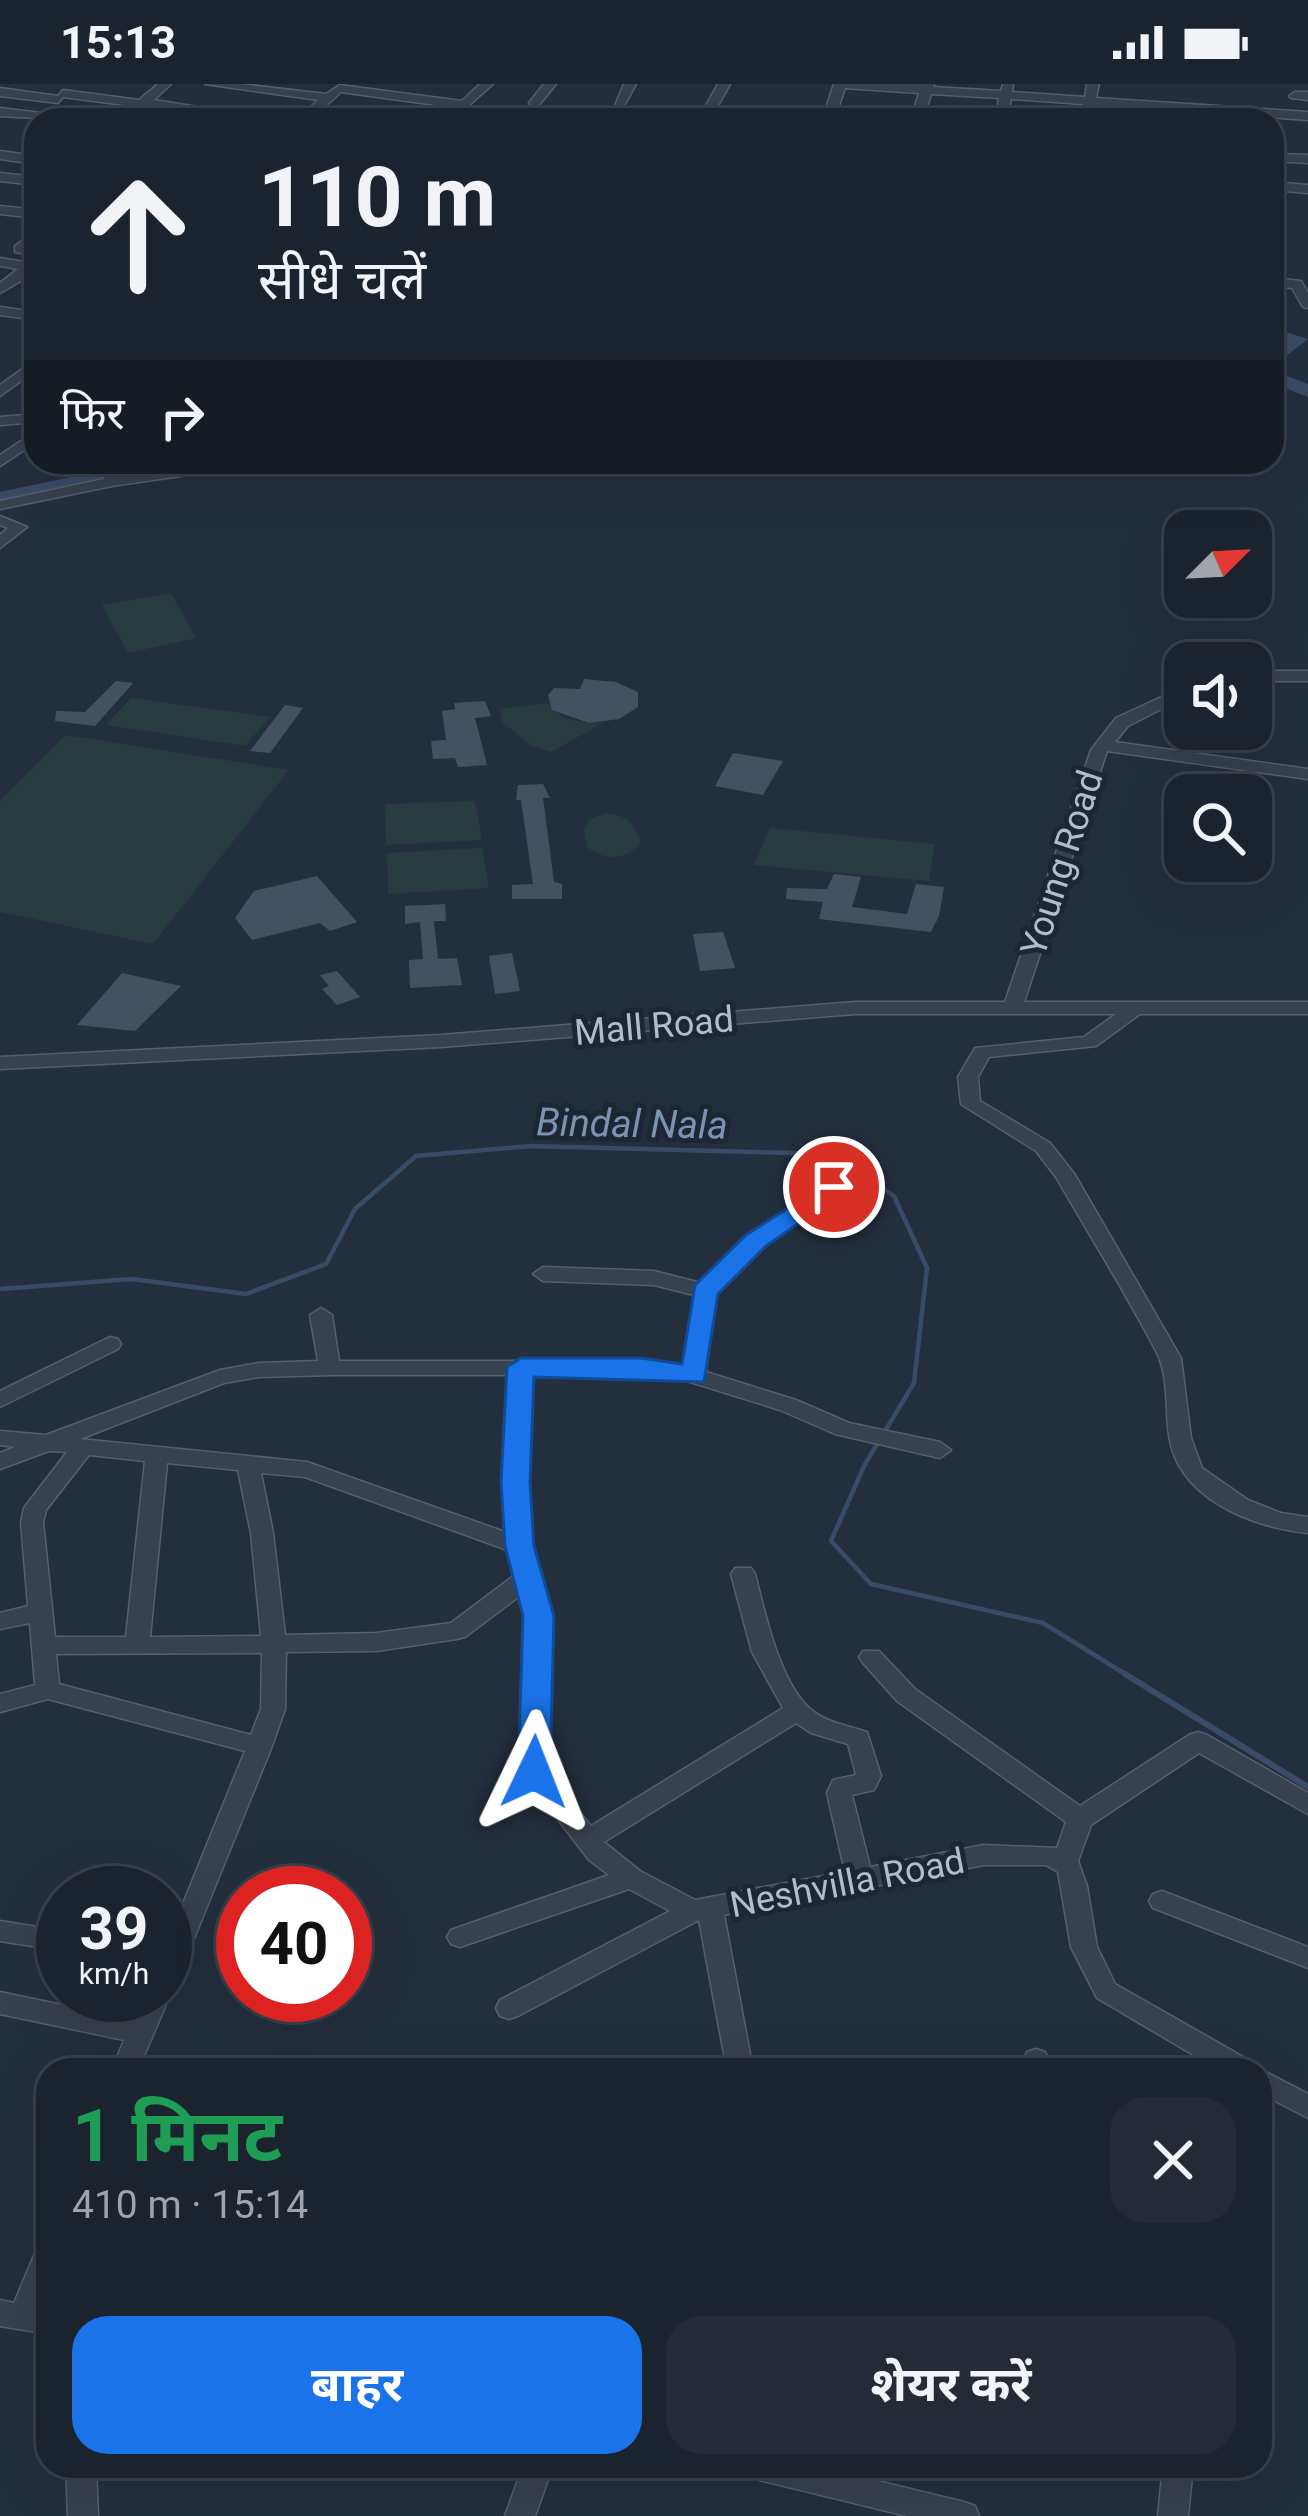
<!DOCTYPE html>
<html lang="hi">
<meta charset="utf-8">
<style>
:root{--surface:#1b232e;--page:#242b36;--text:#f1f3f6;--muted:#a0a4aa;--line:#39404a;--accent:#1a73e8}
body{margin:0;font-family:Roboto,"Noto Sans Devanagari",sans-serif;background:var(--page);color:var(--text);height:100vh;display:flex;flex-direction:column;font-size:45px;white-space:nowrap}
*{box-sizing:border-box;margin:0}
p{font-size:39px;color:var(--muted)}
.icon{flex:none;width:66px;height:66px;fill:none;stroke:currentColor;stroke-width:2;stroke-linecap:round;stroke-linejoin:round}
.map{position:relative;flex:1;overflow:hidden}
.drawer{position:absolute;left:36px;top:1974px;width:1236px;height:420px;display:flex;flex-direction:column;background:var(--surface);border-radius:36px;box-shadow:0 12px 48px #0002,0 0 0 3px var(--line)}
.drawer>*{flex:none}
.guide{position:absolute;left:24px;top:24px;width:1260px;height:366px;border-radius:36px;box-shadow:0 12px 48px #0002,0 0 0 3px var(--line);background:#1b232e;color:var(--text);overflow:hidden}
.needle{width:78px;rotate:66deg}
.buttons{position:absolute;left:1164px;top:426px;display:grid;gap:24px}
.buttons a{display:grid;place-items:center;width:108px;height:108px;border-radius:24px;background:var(--surface);box-shadow:0 12px 48px #0002,0 0 0 3px var(--line);font-size:60px}
.speed{position:absolute;left:36px;top:1782px;display:flex;gap:24px;font-size:60px;font-weight:700;text-align:center}
.speed>*{display:grid;place-content:center;width:156px;height:156px;border-radius:50%;background:var(--surface);box-shadow:0 12px 48px #0002,0 0 0 3px var(--line);line-height:1}
.speed small{font-size:30px;font-weight:400}
.speed .limit{border:18px solid #d22;background:#fff;color:#111}
.pin{position:absolute;display:grid;place-items:center;width:102px;height:102px;color:#fff;margin:-51px;border:6px solid #fff;border-radius:50%;box-shadow:0 3px 12px #0007}
.me{position:absolute;width:132px;margin:-66px;rotate:2deg;stroke-linejoin:round;filter:drop-shadow(0 0 9px #0008)}
.turn{display:flex;align-items:center;gap:42px;height:252px;padding:0 36px;font-size:54px}
.turn .icon{width:156px;height:156px;stroke-width:2.5}
.turn b{display:block;font-size:84px;line-height:102px}
.then{display:flex;align-items:center;height:114px;padding:0 36px;background:#0003;gap:24px;font-size:45px}
.round{display:grid;place-items:center;flex:none;width:126px;height:126px;border-radius:36px;background:var(--page)}
.overview{display:flex;align-items:center;justify-content:space-between;height:204px;padding:0 36px}
h1{font-size:72px;font-weight:700;line-height:90px;color:#1e9e55}
.cta{display:flex;gap:24px;margin-top:auto;padding:24px 36px}
.cta a{flex:1;height:138px;border-radius:36px;background:var(--accent);color:#fff;font-size:48px;font-weight:700;line-height:138px;text-align:center}
.cta a+a{background:var(--page);color:var(--text)}
.status{display:flex;justify-content:space-between;align-items:center;height:84px;padding:0 60px;background:var(--surface);direction:ltr}
.status svg{height:33px;fill:currentColor}
.map>svg:first-child{display:block}
.green{fill:#263c3f}
.lines{fill:none;stroke-linecap:round;stroke-linejoin:round}
.stream-far1{stroke:#394c67;stroke-width:4.5}
.stream{stroke:#394c67;stroke-width:6}
.river{fill:#394c67;fill-rule:evenodd}
.building{fill:#455162}
.minor-casing{stroke:#565f6c;stroke-width:3}
.minor{fill:#38414e;fill-rule:evenodd}
.route{fill:#1a73e8;stroke:#114b97;stroke-width:3}
.labels{text-anchor:middle;stroke-width:10;stroke-linejoin:round;paint-order:stroke}
.street-label{font-size:36px;fill:#b4bcc9;stroke:#1d2633}
.water-label{font-size:39px;font-style:italic;fill:#7c92b1;stroke:#1d2633}
</style>
<div class="status"><b>15:13</b><svg viewBox="0 0 49 12"><path d="M0 12V9h3v3zM5 12V6h3v6zM10 12V3h3v9zM15 12V0h3v12zM26 1h20v11H26zM47 4h2v5h-2z"/></svg></div>
<div class="map">
<svg width="1308" height="2432" viewBox="0 0 1308 2432">
<rect width="100%" height="100%" fill="#242f3e"/>
<g class="green">
<polygon points="171,509 196,554 128,569 102,521"/>
<polygon points="131,614 270,633 245,662 106,641"/>
<path d="M 548,619 C 560,638 583,639 605,638 L 551,668 L 532,662 L 502,638 L 500,625 Z"/>
<polygon points="66,651 289,686 153,860 0,828 0,717"/>
<polygon points="475,717 482,756 386,761 385,720"/>
<path d="M 606,729 C 627,732 635,738 641,759 C 624,777 606,777 587,763 L 584,745 L 590,735 Z"/>
<polygon points="770,744 935,760 929,797 754,781"/>
<polygon points="482,764 489,804 388,810 387,769"/>
</g>
<g class="lines">
<polyline class="stream-far1" points="0,1205 132,1195 246,1210 326,1180 355,1125 416,1072 531,1062 831,1070 894,1112 927,1184 914,1299 864,1382 831,1457 871,1500 1043,1539 1130,1593"/>
<polyline class="stream" points="1125,1590 1308,1703"/>
<g class="river">
<polygon points="1272,244 1308,255 1272,283 1272,267 1283,258 1272,256"/>
<polygon points="1272,286 1308,300 1308,313 1272,299"/>
<polygon points="182,378 251,378 241,384 119,397 110,393 0,420 0,408 100,387 109,391 119,385"/>
</g>
</g>
<g class="building">
<polygon points="584,595 616,598 638,608 638,623 619,635 589,639 552,626 548,611 554,604 580,605"/>
<polygon points="116,597 133,599 95,642 55,637 56,627 85,628"/>
<polygon points="485,617 491,632 475,634 487,681 458,683 455,674 433,675 431,657 446,656 442,627 455,625 454,619"/>
<polygon points="285,621 303,624 270,669 250,667"/>
<polygon points="733,669 783,677 763,711 715,702"/>
<polygon points="543,700 550,714 543,714 554,798 562,800 562,815 512,815 512,801 533,800 521,716 516,716 518,701"/>
<polygon points="834,790 861,793 852,823 907,830 916,800 944,803 939,832 931,848 819,835 823,818 786,815 787,804 827,805"/>
<polygon points="317,792 357,838 330,847 320,839 252,856 235,834 254,807"/>
<polygon points="445,820 446,837 434,837 438,875 457,874 462,901 410,904 409,876 423,875 420,838 405,840 405,822"/>
<polygon points="723,848 735,884 700,887 693,850"/>
<polygon points="512,869 520,907 495,910 489,872"/>
<polygon points="337,887 360,913 337,921 322,905 329,902 320,891"/>
<polygon points="122,889 181,902 135,947 77,941"/>
</g>
<g class="lines">
<defs>
<g id="minor">
<polygon points="158,0 171,0 154,16 248,31 242,35 147,22 131,36 118,36 132,22 63,13 58,19 0,12 0,4 58,12 63,6 139,16"/>
<polygon points="205,0 240,0 326,10 340,1 462,17 480,0 493,0 465,25 341,8 310,36 297,36 318,16"/>
<polygon points="544,0 556,0 539,21 531,21 529,19"/>
<polygon points="624,0 636,0 620,29 612,29"/>
<polygon points="718,0 730,0 710,36 698,36"/>
<polygon points="834,0 934,0 933,3 1001,7 1003,0 1013,0 1012,8 1085,13 1087,0 1099,0 1096,14 1308,28 1308,36 1095,21 1092,36 1080,36 1083,20 1011,15 1007,36 995,36 999,14 931,10 923,36 911,36 919,9 845,4 836,30 875,32 881,36 822,36"/>
<polygon points="1295,8 1308,8 1308,16 1291,14 1289,12"/>
<polygon points="0,24 66,32 72,36 0,32"/>
<polygon points="1272,62 1278,70 1308,71 1308,79 1272,77"/>
<polygon points="0,67 36,72 36,80 0,75"/>
<polygon points="0,89 36,93 36,101 0,97"/>
<polygon points="1272,98 1308,101 1308,109 1272,106"/>
<polygon points="0,122 36,126 36,134 0,130"/>
<polygon points="1272,131 1283,133 1285,136 1272,139"/>
<polygon points="36,147 36,158 30,163 36,164 36,172 15,168 15,162"/>
<polygon points="0,174 36,180 36,188 0,209 0,199 18,185 0,182"/>
<polygon points="1272,194 1301,197 1308,209 1308,224 1303,223 1292,204 1272,202"/>
<polygon points="0,223 36,228 36,236 0,231"/>
<polygon points="36,275 36,286 0,312 0,301"/>
<polygon points="36,330 36,338 0,341 0,333"/>
<polygon points="36,347 36,358 0,382 0,371"/>
<polygon points="98,378 112,378 118,393 220,378 257,378 250,382 112,402 0,425 0,417 104,395"/>
<polygon points="0,432 27,443 0,464 0,451 8,444 0,441"/>
<rect x="1251" y="587" width="57" height="10"/>
<path d="M 1185,602 L 1185,613 L 1128,642 L 1115,658 L 1308,685 L 1308,695 L 1107,667 L 1024,918 L 1308,918 L 1308,930 L 1140,930 L 1096,962 L 989,973 L 978,993 L 980,1017 L 1050,1059 L 1075,1091 L 1181,1274 L 1191,1354 L 1202,1384 L 1248,1416 L 1281,1429 L 1308,1433 L 1308,1449 C 1251,1443 1177,1414 1169,1351 C 1165,1324 1169,1294 1157,1269 C 1126,1209 1090,1152 1056,1093 L 1036,1067 L 961,1020 L 958,993 L 975,964 L 1084,953 L 1116,930 L 855,930 L 441,963 L 0,985 L 0,973 L 441,951 L 855,918 L 1005,918 L 1091,666 L 1116,634 Z"/>
<path d="M 834,1097 L 841,1099 L 844,1103 L 841,1107 L 762,1162 L 715,1209 L 706,1288 L 796,1316 L 849,1339 L 940,1358 L 951,1366 L 940,1374 L 835,1350 L 780,1326 L 687,1297 L 641,1291 L 531,1291 L 527,1398 L 531,1462 L 550,1532 L 546,1686 L 591,1742 L 783,1624 L 752,1568 L 731,1490 L 735,1484 L 751,1484 L 755,1490 C 765,1529 778,1591 806,1621 C 822,1638 846,1641 867,1648 L 881,1692 L 874,1706 L 852,1711 L 870,1783 L 984,1761 L 1057,1764 L 1066,1738 L 897,1617 L 863,1579 L 859,1573 L 863,1567 L 879,1567 L 915,1605 L 1080,1722 L 1189,1651 L 1198,1648 L 1207,1651 L 1308,1709 L 1308,1730 L 1199,1669 L 1091,1741 L 1078,1777 L 1087,1802 L 1097,1863 L 1115,1900 L 1252,1978 L 1255,1986 L 1219,1986 L 1097,1914 L 1071,1863 L 1058,1788 L 1046,1781 L 984,1781 L 724,1831 L 753,1986 L 727,1986 L 699,1836 L 518,1932 L 509,1935 L 500,1932 L 496,1924 L 500,1916 L 670,1827 L 629,1805 L 460,1863 L 451,1860 L 447,1853 L 451,1846 L 609,1791 L 589,1776 L 522,1688 L 526,1532 L 521,1511 L 465,1553 L 457,1555 L 376,1567 L 286,1568 L 285,1625 L 272,1662 L 178,1894 L 174,1901 L 167,1904 L 170,1911 L 138,1986 L 112,1986 L 124,1956 L 0,1930 L 0,1908 L 133,1936 L 144,1911 L 165,1911 L 165,1864 L 245,1667 L 48,1615 L 0,1628 L 0,1610 L 35,1601 L 30,1539 L 0,1545 L 0,1529 L 28,1522 L 21,1438 L 24,1424 L 67,1368 L 49,1367 L 0,1385 L 0,1369 L 15,1363 L 0,1361 L 0,1347 L 46,1351 L 220,1286 L 259,1279 L 318,1277 L 310,1231 L 321,1224 L 332,1231 L 339,1277 L 641,1277 L 685,1282 L 694,1211 L 654,1201 L 543,1197 L 533,1190 L 543,1183 L 654,1187 L 701,1199 L 748,1152 ZM 333,1291 L 510,1291 L 505,1398 L 508,1449 L 307,1378 L 80,1355 L 224,1299 L 259,1293 ZM 89,1371 L 145,1377 L 126,1553 L 55,1553 L 43,1438 L 46,1426 ZM 167,1379 L 238,1386 L 251,1449 L 261,1552 L 150,1553 ZM 261,1389 L 305,1393 L 510,1467 L 516,1490 L 451,1539 L 376,1549 L 285,1551 L 273,1449 ZM 262,1569 L 261,1625 L 251,1651 L 59,1600 L 56,1570 ZM 796,1639 L 811,1649 L 848,1660 L 856,1691 L 833,1696 L 827,1709 L 845,1788 L 695,1816 L 640,1787 L 604,1758 Z"/>
<polygon points="110,1253 118,1255 121,1260 118,1265 0,1323 0,1307"/>
<polygon points="1162,1807 1308,1863 1308,1884 1153,1824 1149,1817 1153,1810"/>
<polygon points="0,1837 63,1847 63,1867 0,1857"/>
<polygon points="1036,1965 1045,1968 1049,1976 1045,1986 1019,1986 1027,1968"/>
<polygon points="1260,1985 1308,2010 1308,2034 1260,2009 1260,1986 1257,1986"/>
<polygon points="48,2159 48,2207 41,2223 48,2224 48,2250 0,2242 0,2216 14,2219 38,2162"/>
<polygon points="66,2382 96,2382 98,2432 68,2432"/>
<polygon points="523,2382 553,2382 535,2432 505,2432"/>
<polygon points="744,2382 816,2382 964,2418 975,2422 979,2432 907,2432 759,2396 748,2392"/>
<polygon points="1163,2382 1193,2382 1188,2432 1158,2432"/>
</g>
</defs>
<use href="#minor" class="minor-casing"/>
<use href="#minor" class="minor"/>
</g>
<polygon class="route" points="834,1095 847,1103 843,1108 765,1163 718,1210 704,1298 534,1293 530,1398 534,1462 554,1532 550,1688 545,1696 522,1696 518,1688 523,1532 505,1462 501,1398 507,1283 521,1274 641,1274 682,1280 695,1201 746,1151"/>
<g class="labels">
<g class="street-label">
<text transform="translate(1061 779) rotate(-72)" y="13">Young Road</text>
<text transform="translate(654 941) rotate(-5)" y="13">Mall Road</text>
<text transform="translate(847 1798) rotate(-11)" y="13">Neshvilla Road</text>
</g>
<g class="water-label">
<text transform="translate(632 1039) rotate(1)" y="14">Bindal Nala</text>
</g>
</g>
</svg>
<div class="buttons">
<a><svg class="needle" viewBox="-14 -14 28 28"><path d="M0-13l5 13h-10z" fill="#e53935"/><path d="M0 13l5-13h-10z" fill="#a0a4aa"/></svg></a>
<a><svg class="icon" aria-label="sound" viewBox="0 0 24 24"><path d="M4 9h4l5-4v14l-5-4H4zM17 9q2 3 0 6"/></svg></a>
<a><svg class="icon" aria-label="search" viewBox="0 0 24 24"><circle cx="10" cy="10" r="6"/><path d="M15 15l6 6"/></svg></a>
</div>
<div class="speed"><div>39<small>km/h</small></div><div class="limit">40</div></div>
<div class="pin" style="left:834px;top:1103px;background:#d93025"><svg class="icon" aria-label="arrive" viewBox="0 0 24 24"><path d="M6 21V4h12l-3 4 3 4H6"/></svg></div>
<svg class="me" style="left:534px;top:1688px" viewBox="-20 -20 40 40"><path d="M0-17L14 15 0 8-14 15z" fill="#1a73e8" stroke="#fff" stroke-width="4"/></svg>
<div class="guide">
<div class="turn"><svg class="icon" aria-label="ahead" viewBox="0 0 24 24"><path d="M12 20V5M6 11l6-6 6 6"/></svg><div><b>110 m</b>सीधे चलें</div></div>
<div class="then">फिर<svg class="icon" aria-label="right" viewBox="0 0 24 24"><path d="M7 20v-9h11M14 6l5 5-5 5"/></svg></div>
</div>
<section class="drawer">
<div class="overview"><div><h1>1 मिनट</h1><p>410 m · 15:14</p></div><a class="round"><svg class="icon" aria-label="close" viewBox="0 0 24 24"><path d="M6 6l12 12M18 6L6 18"/></svg></a></div>
<div class="cta"><a>बाहर</a><a>शेयर करें</a></div>
</section>
</div>
